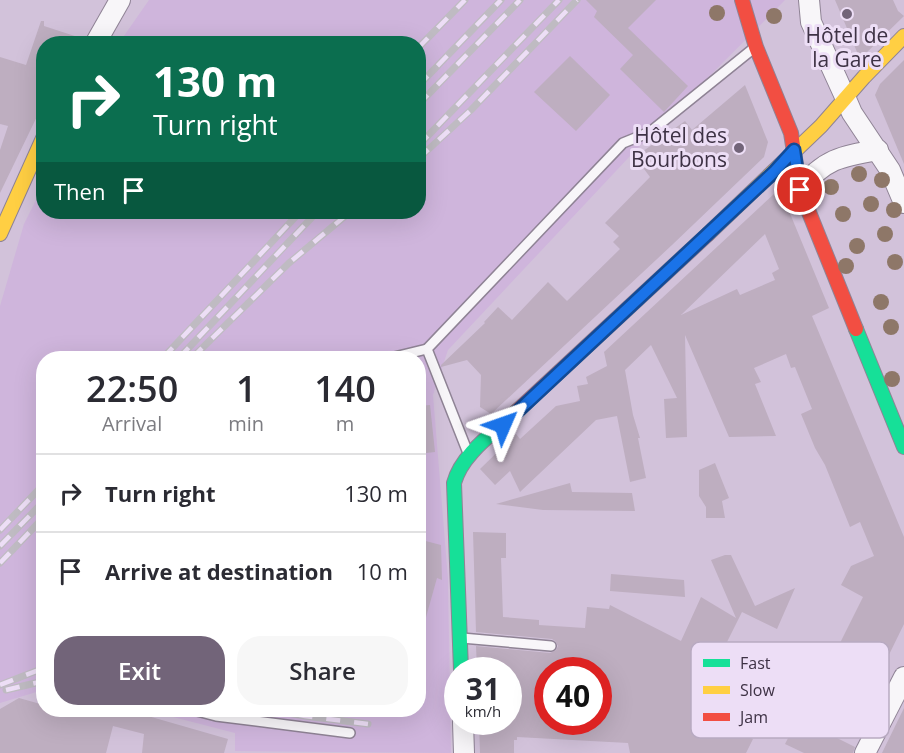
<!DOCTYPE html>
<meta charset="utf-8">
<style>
:root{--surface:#fff;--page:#f7f7f7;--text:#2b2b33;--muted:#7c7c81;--line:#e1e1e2;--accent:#726479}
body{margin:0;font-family:"Open Sans",sans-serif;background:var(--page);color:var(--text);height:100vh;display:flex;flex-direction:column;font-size:22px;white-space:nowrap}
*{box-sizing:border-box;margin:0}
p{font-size:20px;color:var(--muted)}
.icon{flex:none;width:33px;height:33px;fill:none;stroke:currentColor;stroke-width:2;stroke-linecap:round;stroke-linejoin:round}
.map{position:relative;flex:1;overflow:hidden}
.panel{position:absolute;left:36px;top:351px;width:390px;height:366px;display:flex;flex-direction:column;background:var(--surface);border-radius:24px;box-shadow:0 6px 24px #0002}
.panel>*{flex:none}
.guide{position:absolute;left:36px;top:36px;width:390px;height:183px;border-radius:24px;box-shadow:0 6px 24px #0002;background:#0b6e4f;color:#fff;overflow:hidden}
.speed{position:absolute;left:444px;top:657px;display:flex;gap:12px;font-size:30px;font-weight:700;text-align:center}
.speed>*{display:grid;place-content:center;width:78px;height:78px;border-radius:50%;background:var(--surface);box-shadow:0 6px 24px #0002;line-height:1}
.speed small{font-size:15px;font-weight:400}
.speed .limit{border:9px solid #d22;background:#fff;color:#111}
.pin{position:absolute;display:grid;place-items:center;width:51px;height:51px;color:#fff;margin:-26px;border:3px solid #fff;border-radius:50%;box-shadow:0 2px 6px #0007}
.me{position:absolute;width:66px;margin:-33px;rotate:47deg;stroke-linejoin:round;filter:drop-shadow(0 0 4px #0008)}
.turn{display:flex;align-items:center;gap:21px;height:126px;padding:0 18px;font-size:27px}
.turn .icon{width:78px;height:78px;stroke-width:2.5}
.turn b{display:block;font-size:42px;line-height:51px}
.then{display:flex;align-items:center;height:57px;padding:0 18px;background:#0003;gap:12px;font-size:22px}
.eta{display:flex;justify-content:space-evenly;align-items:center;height:102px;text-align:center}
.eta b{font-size:36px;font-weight:600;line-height:42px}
.cta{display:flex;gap:12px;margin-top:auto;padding:12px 18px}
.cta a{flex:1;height:69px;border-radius:24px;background:var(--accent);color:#fff;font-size:24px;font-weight:600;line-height:69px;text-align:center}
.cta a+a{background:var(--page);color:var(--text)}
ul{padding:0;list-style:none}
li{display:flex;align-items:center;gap:18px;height:78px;padding:0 18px;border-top:2px solid var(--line)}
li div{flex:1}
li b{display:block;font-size:22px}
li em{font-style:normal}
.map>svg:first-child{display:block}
.built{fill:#cfb5dc}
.building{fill:#beaec0;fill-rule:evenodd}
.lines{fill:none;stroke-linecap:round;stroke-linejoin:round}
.lane-casing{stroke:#8f8395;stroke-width:12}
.street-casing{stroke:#8f8395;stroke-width:22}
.fast-casing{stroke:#8f8395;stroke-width:16}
.slow-casing{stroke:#8f8395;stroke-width:16}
.jam-casing{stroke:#8f8395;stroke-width:16}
.lane{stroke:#f8f6f9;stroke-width:9}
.street{stroke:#f8f6f9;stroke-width:20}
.fast{stroke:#16e098;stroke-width:14}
.slow{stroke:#ffcf43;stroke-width:14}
.jam{stroke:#f24e42;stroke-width:14}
.rail-casing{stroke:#bfbbc2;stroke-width:7}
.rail{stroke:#eddef6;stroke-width:4.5;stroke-dasharray:14;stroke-linecap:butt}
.tree{fill:#8e7768}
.route-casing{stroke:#114b97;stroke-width:15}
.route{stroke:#1a73e8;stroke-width:10}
.poi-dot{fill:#726479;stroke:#eddef6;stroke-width:2}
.labels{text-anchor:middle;stroke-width:6;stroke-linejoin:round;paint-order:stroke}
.poi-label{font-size:21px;fill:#3e3245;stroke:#eddef6}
.key{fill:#eddef6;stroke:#b8aac1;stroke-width:1.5}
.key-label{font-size:16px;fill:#3e3245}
</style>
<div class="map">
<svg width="904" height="753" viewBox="0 0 904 753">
<rect width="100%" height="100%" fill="#d2c2da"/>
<polygon class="built" points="149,0 785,0 631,155 448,350 433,395 448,579 451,753 235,751 235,733 146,710 418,710 418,358 44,358 43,690 0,703 0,306 24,224 43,186 44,212 418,212 418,44 119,43"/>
<g class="building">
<polygon points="586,0 656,0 628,28 688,86 664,112 620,69 633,55 594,17 597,11"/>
<polygon points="835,0 893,0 898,11 904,16 860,59"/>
<polygon points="41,21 44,21 44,26 84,39 83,44 44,44 44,102 0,193 0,150 8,126 0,124 0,57 26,65"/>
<polygon points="570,56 610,95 576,131 534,92"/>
<polygon points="904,60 904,164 875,95 880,84"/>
<polygon points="745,85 768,142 764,157 672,245 491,414 480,407 481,375 467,360 441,367 441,365 485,323 484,322 498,307 512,320 548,282 567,301 620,249 613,242 619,236 605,223 650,177 635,157 685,121 692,130"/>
<path d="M 775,193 L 782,194 L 829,308 L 812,316 L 904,537 L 904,624 L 863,708 L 826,689 L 845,651 L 838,647 L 863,597 L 841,585 L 851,566 L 874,556 L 860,522 L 850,527 L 825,465 L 815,448 L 801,414 L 812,409 L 795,367 L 791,368 L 786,354 L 754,368 L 761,382 L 755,384 L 776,436 L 729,437 L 685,335 L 687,437 L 666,438 L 664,399 L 677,398 L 651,345 L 625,370 L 633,415 L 640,438 L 638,438 L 646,478 L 630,482 L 617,416 L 596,420 L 520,492 L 510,471 L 495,485 L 480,469 L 516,434 L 520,439 L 556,406 L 580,401 L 577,386 L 588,384 L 586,377 L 607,366 L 604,352 ZM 765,234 L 779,269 L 772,273 L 775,280 L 740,295 L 737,289 L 681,315 Z"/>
<polygon points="430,405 435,452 418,454 418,406"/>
<polygon points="715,463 729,498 722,501 725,518 706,518 706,507 699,496 699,470"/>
<polygon points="570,483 572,492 632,493 635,511 543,510 496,504"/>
<path d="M 473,532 L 506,533 L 506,558 L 501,558 L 503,617 L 539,620 L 539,625 L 585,628 L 587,607 L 609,609 L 610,605 L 681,641 L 701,597 L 736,618 L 711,560 L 725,555 L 731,555 L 755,606 L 795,588 L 777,629 L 742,612 L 710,676 L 741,691 L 725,726 L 753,739 L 746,753 L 630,753 L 628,743 L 517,737 L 517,740 L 514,740 L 514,753 L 480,753 L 479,722 L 508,722 L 508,670 L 477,670 L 476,646 L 550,653 L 556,650 L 558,646 L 555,641 L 552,639 L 476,632 ZM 548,670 L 598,670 L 598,722 L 548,722 Z"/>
<polygon points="418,539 441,545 442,580 437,578 423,628 418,627"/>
<polygon points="611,574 684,580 685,597 610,591"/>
<polygon points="786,676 837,701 823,731 855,747 853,753 804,753 785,744 801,713 774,699"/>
<polygon points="19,698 44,705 44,710 127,710 228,739 224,753 142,753 144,734 113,726 106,753 0,753 0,709"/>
<polygon points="904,708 904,753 882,753"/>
</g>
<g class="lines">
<defs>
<g id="lane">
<polyline points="390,358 427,349"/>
<polyline points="468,453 427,349 623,143 650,132 754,48"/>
<polyline points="462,638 551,646"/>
<polyline points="193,710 216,716 350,733"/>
</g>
<g id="street">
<polyline points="809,0 811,22 846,99 852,113 890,170 904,203"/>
<polyline points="95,44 120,0"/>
<path d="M 800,190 C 823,159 842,156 878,150"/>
<polyline points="463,722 464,753"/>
<polyline points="865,753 904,677"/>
</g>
<g id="fast">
<polyline points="856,329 904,447"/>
<path d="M 461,670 L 454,483 C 462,453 495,432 517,411"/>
</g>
<g id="slow">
<polyline points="0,234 44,136"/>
<polyline points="708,234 821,126 864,77 904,36"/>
</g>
<g id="jam">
<polyline points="742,0 756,47 791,133 800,190 856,329"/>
<polyline points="517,411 708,234"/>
</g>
</defs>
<use href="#lane" class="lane-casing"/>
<use href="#street" class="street-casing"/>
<use href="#fast" class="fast-casing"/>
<use href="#slow" class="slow-casing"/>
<use href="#jam" class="jam-casing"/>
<use href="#lane" class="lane"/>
<use href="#street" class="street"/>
<use href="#fast" class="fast"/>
<use href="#slow" class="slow"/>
<use href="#jam" class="jam"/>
<defs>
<g id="rail">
<polyline points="418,48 465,0"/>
<polyline points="418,86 501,0"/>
<polyline points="418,105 520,0"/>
<polyline points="418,146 559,0"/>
<polyline points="418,159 471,110 577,0"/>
<polyline points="163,358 300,212"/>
<polyline points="179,358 317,212"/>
<polyline points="192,358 289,263 350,212"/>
<polyline points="0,530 44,484"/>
<polyline points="0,546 44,501"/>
<polyline points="0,563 44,517"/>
<polyline points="0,685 44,668"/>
<polyline points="6,690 44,681"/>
<polyline points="271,710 305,716 368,724"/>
</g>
</defs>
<use href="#rail" class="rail-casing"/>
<use href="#rail" class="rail"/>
</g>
<g class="tree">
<circle cx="717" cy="13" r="8"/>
<circle cx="774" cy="16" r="8"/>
<circle cx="859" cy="174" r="8"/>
<circle cx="882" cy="180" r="8"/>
<circle cx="831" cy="187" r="8"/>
<circle cx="871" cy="204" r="8"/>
<circle cx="894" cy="210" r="8"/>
<circle cx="843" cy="214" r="8"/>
<circle cx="885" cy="234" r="8"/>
<circle cx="857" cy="246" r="8"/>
<circle cx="895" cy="262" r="8"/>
<circle cx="846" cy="266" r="8"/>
<circle cx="881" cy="302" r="8"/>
<circle cx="891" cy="327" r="8"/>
<circle cx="892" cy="379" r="8"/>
</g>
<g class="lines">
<defs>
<polyline id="route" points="503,425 774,172 794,150 800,190"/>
</defs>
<use href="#route" class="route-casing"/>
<use href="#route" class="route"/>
</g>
<g class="poi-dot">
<circle cx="847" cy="14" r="6"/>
<circle cx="739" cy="148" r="6"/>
</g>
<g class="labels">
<g class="poi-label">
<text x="847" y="43">Hôtel de<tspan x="847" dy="24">la Gare</tspan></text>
<text x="727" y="143" text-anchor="end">Hôtel des<tspan x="727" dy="24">Bourbons</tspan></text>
</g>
</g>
<rect x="691" y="642" width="198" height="96" rx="9" class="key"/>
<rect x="703" y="659" width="27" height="8" fill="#16e098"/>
<rect x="703" y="686" width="27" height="8" fill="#ffcf43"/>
<rect x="703" y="713" width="27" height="8" fill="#f24e42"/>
<g class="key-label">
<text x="740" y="669">Fast</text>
<text x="740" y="696">Slow</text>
<text x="740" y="723">Jam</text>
</g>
</svg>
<div class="speed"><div>31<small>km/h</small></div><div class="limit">40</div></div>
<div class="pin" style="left:800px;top:190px;background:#d93025"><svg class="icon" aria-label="arrive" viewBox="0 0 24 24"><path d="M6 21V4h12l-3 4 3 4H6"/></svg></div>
<svg class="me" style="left:503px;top:425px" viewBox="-20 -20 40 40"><path d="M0-17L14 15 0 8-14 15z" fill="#1a73e8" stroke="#fff" stroke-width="4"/></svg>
<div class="guide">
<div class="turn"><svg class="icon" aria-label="right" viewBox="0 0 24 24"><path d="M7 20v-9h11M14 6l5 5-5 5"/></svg><div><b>130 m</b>Turn right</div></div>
<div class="then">Then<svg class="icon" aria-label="arrive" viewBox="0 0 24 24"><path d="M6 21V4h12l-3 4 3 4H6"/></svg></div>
</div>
<section class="panel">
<div class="eta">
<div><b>22:50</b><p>Arrival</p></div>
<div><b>1</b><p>min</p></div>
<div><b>140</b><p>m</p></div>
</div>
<ul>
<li><svg class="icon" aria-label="right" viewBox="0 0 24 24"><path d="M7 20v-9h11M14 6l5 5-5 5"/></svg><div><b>Turn right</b></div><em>130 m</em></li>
<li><svg class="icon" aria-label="arrive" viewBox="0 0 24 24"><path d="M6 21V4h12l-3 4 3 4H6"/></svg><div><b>Arrive at destination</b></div><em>10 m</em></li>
</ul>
<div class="cta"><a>Exit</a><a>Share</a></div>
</section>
</div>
